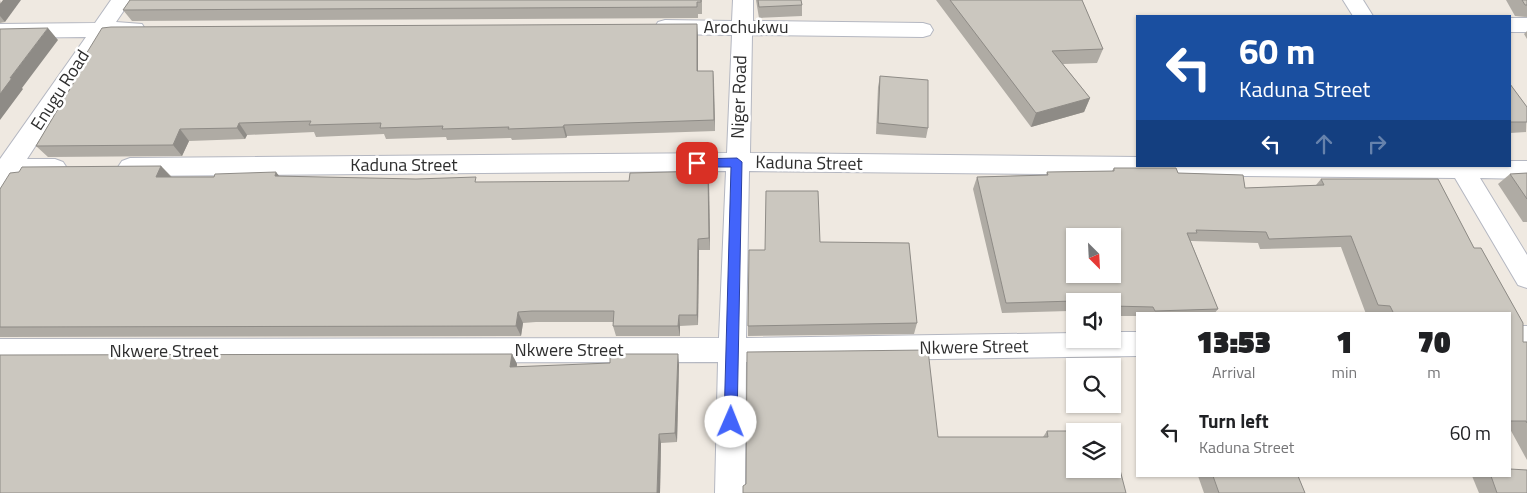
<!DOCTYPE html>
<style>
:root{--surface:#fff;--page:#f2f2f2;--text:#202124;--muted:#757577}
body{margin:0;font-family:"Titillium Web",sans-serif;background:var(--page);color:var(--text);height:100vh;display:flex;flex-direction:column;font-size:19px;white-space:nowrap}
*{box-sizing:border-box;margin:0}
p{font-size:16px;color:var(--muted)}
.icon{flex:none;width:28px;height:28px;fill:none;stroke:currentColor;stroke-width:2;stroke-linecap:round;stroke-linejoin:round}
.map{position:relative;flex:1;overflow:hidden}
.sheet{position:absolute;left:1136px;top:312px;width:375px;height:165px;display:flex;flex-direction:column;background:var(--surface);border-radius:0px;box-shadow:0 1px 4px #0004}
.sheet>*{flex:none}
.top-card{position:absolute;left:1136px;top:15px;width:375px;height:152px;border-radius:0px;box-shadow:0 1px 4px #0004;background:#1a4fa0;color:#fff;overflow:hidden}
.needle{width:32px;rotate:156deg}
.tools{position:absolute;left:1066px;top:228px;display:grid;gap:10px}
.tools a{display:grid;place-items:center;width:55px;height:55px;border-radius:0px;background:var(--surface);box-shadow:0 1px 4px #0004;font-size:25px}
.pin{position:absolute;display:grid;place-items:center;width:42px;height:42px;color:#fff;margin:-21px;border-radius:10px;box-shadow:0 2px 8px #0006}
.me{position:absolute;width:55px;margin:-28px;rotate:1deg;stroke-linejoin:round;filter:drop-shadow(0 0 4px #0008)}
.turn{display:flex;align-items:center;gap:18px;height:105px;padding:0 20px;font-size:22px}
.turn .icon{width:65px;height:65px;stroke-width:2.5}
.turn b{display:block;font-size:35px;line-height:42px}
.lanes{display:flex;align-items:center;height:48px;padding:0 20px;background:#0003;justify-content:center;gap:25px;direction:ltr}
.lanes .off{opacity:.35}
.eta{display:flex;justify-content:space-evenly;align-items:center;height:85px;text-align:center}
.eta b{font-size:30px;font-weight:800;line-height:35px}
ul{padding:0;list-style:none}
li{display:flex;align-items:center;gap:15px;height:70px;padding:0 20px}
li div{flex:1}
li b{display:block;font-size:19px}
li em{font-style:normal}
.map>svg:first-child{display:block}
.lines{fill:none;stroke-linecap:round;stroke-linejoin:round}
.street-casing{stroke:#b4b7c1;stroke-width:2}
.street{fill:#fff;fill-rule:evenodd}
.wall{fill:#afaba4;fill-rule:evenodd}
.shaded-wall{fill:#8e8b86}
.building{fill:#cbc7bf;stroke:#8e8b86;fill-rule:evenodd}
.route{fill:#4264fb;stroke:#2b41a3}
.labels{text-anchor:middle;stroke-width:5;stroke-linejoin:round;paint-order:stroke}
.street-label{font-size:18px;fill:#2e2e2e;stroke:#fff}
</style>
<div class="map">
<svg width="1527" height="493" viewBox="0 0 1527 493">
<rect width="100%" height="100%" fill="#efe9e1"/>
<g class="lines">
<defs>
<g id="street">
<polygon points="111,0 131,0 116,22 142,24 145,29 142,34 107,36 27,159 55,159 63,162 67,168 63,174 55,177 15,177 9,185 0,188 0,159 86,37 0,38 0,24 95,23"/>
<polygon points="733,0 753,0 753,21 923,23 930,25 933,30 930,35 923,37 752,35 750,153 1138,157 1138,166 1510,166 1510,161 1527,161 1527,179 1480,178 1527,255 1527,288 1518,285 1455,178 749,171 746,338 1075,333 1075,339 1112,339 1112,332 1138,332 1138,356 746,362 745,493 715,493 718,362 0,363 0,339 719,338 726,171 130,176 122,173 118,167 122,161 130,158 727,153 732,35 665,34 658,32 655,27 658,22 665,20 732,21"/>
<polygon points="1343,0 1363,0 1373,16 1353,16"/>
<rect x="1510" y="18" width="17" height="14"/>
<rect x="1510" y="326" width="17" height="24"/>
</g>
</defs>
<use href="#street" class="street-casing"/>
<use href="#street" class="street"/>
</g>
<g class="wall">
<polygon points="0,0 5,22 0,23"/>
<polygon points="130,0 702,0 702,14 698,14 698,18 132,21 123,10"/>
<polygon points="756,0 801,0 802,5 802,16 759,18"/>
<polygon points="936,0 1082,0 1103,49 1097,63 1063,64 1090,98 1084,112 1031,127"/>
<polygon points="1506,0 1527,0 1527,17 1515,16"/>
<polygon points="1527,31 1527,39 1524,34"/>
<polygon points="698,36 698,71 713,71 715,131 567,136 566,138 512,140 511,138 447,140 446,137 386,139 384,134 316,137 314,132 247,135 245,139 189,141 182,156 48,157 36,146 78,75 75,72"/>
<polygon points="880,76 928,128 926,138 876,134 878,87"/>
<polygon points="1510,84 1527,107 1526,132 1510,133"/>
<polygon points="161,166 172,177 280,176 478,182 709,182 710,250 699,250 698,325 680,326 680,336 616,336 613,326 613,322 536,322 523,323 521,336 0,337 0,189"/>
<path d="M 1114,168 L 1176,168 L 1178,173 L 1243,175 L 1245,188 L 1316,185 L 1321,179 L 1438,179 L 1474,248 L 1481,248 L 1523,323 L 1523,342 L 1527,342 L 1527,460 L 1510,429 L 1510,314 L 1366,314 L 1341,247 L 1260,249 L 1258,243 L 1191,241 L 1191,242 L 1218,309 L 1214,314 L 1138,314 L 1138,316 L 1112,316 L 1112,301 L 1075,301 L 1075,316 L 1070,316 L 1069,311 L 1002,313 L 973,189 L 977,177 L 1046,175 L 1047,172 L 1112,171 ZM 1075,236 L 1112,236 L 1112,274 L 1075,274 Z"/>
<polygon points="1527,173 1527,222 1523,222 1498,184 1510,174"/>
<polygon points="820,242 917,323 914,334 748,336 748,326 765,250"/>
<polygon points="512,354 517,364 517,367 679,364 677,442 661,443 660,493 0,493"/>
<polygon points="1047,431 1075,469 746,484 938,437 1043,437"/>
<polygon points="1198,476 1298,476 1305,493 1204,493"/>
<polygon points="1472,476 1510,476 1527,493 1479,493"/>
</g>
<g class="shaded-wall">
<polygon points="3,0 21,0 5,22 0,16 0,4"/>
<polygon points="697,24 698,36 698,83 697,71"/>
<polygon points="48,28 58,40 22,88 23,89 0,120 0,94 10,78"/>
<polygon points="713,71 714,82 715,131 714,120"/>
<polygon points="1090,98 1084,112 1031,127 1036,113"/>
<polygon points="239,123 247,135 245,139 237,128"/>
<polygon points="564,125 567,136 566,138 563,127"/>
<polygon points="180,129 189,141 182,156 173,145"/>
<polygon points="161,166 172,178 156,177"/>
<polygon points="708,171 709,182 710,250 709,238"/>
<polygon points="276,172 285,183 275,176"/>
<polygon points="698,239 699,250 698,325 697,315"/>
<polygon points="518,312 523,323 521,336 516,326"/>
<polygon points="679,315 680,326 680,336 678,326"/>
<polygon points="512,354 517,364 515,377 510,367"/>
<polygon points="678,354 679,364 677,442 675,433"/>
<polygon points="659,434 661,443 660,493 657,493"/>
</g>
<g class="building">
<polygon points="130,0 701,0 701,2 697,2 697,7 123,10"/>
<polygon points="758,0 801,0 802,5 759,7"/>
<polygon points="950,0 1082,0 1103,49 1052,51 1090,98 1036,113"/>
<polygon points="1522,0 1527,0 1527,5 1525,5"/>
<polygon points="697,24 697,71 713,71 714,120 564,125 563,127 508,129 509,127 442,129 443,126 380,128 381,123 309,125 311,121 239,123 237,128 180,129 173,145 36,146 80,72 75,72 102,28 111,27"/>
<polygon points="48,28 10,78 12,78 0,94 0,29"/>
<polygon points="880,76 928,80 928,128 878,123"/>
<polygon points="1510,84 1527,107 1527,122 1510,122"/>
<polygon points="161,166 156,177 214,177 215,174 276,172 275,176 416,179 476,177 475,182 629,181 630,173 708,171 709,238 698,239 697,315 679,315 678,326 613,326 614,311 532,311 518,312 516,326 0,327 0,189 10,173 19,172 22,167"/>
<path d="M 1114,168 L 1176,168 L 1178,173 L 1243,175 L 1245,188 L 1324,185 L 1321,179 L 1438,179 L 1474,248 L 1481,248 L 1523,323 L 1523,342 L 1527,342 L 1527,423 L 1526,421 L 1510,421 L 1510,314 L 1394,314 L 1390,306 L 1378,305 L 1351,236 L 1269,239 L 1266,232 L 1196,230 L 1197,233 L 1187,233 L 1218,309 L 1155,311 L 1153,307 L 1112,306 L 1112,301 L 1075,301 L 1075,303 L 1075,301 L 1006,303 L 977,177 L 1048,175 L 1047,172 L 1114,171 ZM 1075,236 L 1112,236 L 1112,274 L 1075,274 Z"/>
<polygon points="1527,173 1527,199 1510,174"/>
<polygon points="766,191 818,191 820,242 909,243 917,323 748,326 749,250 765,250"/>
<polygon points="928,350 938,437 1048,437 1047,431 1075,431 1075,469 1112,469 1112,439 1126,493 743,493 743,486 746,484 747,352"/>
<polygon points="512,354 510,367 610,363 610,354 678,354 675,433 659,434 657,493 0,493 0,355"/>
<polygon points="1510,469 1527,470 1527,493 1497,493 1491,476 1510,476"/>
<polygon points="1213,476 1298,476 1305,493 1219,493"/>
</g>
<polygon class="route" points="737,158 742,162 737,422 735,426 731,428 726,426 724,422 731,167 697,167 692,163 697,159"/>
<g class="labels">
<g class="street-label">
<text x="746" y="33">Arochukwu</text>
<text transform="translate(60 90) rotate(-57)" y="6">Enugu Road</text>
<text transform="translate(739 97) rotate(-88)" y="6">Niger Road</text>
<text transform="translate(809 163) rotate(1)" y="6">Kaduna Street</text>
<text x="404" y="171">Kaduna Street</text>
<text transform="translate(974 347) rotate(-1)" y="6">Nkwere Street</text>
<text x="569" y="356">Nkwere Street</text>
<text x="164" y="357">Nkwere Street</text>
</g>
</g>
</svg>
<div class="tools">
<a><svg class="needle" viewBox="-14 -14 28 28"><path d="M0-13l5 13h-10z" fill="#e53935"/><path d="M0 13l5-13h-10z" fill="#757577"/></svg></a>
<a><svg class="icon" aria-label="sound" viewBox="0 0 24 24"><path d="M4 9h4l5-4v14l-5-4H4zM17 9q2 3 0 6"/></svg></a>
<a><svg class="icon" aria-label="search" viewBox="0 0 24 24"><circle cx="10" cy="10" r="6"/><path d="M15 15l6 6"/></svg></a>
<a><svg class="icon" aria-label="layers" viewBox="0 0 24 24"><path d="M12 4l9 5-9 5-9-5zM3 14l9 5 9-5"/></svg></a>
</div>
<div class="pin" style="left:697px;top:163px;background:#d93025"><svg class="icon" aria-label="arrive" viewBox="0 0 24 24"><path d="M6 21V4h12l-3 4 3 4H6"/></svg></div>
<svg class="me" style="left:731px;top:422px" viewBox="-20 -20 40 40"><circle r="19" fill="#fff"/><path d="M0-13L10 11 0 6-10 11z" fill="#4264fb"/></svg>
<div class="top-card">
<div class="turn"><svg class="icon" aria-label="left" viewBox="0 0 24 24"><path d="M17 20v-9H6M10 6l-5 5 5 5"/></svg><div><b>60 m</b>Kaduna Street</div></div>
<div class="lanes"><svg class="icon" aria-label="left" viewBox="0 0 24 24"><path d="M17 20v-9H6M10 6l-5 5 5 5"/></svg><svg class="icon off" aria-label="ahead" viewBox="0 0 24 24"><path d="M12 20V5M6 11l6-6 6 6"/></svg><svg class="icon off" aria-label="right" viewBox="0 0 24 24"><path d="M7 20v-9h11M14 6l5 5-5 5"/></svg></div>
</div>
<section class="sheet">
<div class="eta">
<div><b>13:53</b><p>Arrival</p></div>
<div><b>1</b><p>min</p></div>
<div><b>70</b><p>m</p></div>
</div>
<ul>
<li><svg class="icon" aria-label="left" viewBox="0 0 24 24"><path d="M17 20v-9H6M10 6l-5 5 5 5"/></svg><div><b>Turn left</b><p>Kaduna Street</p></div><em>60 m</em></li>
</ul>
</section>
</div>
